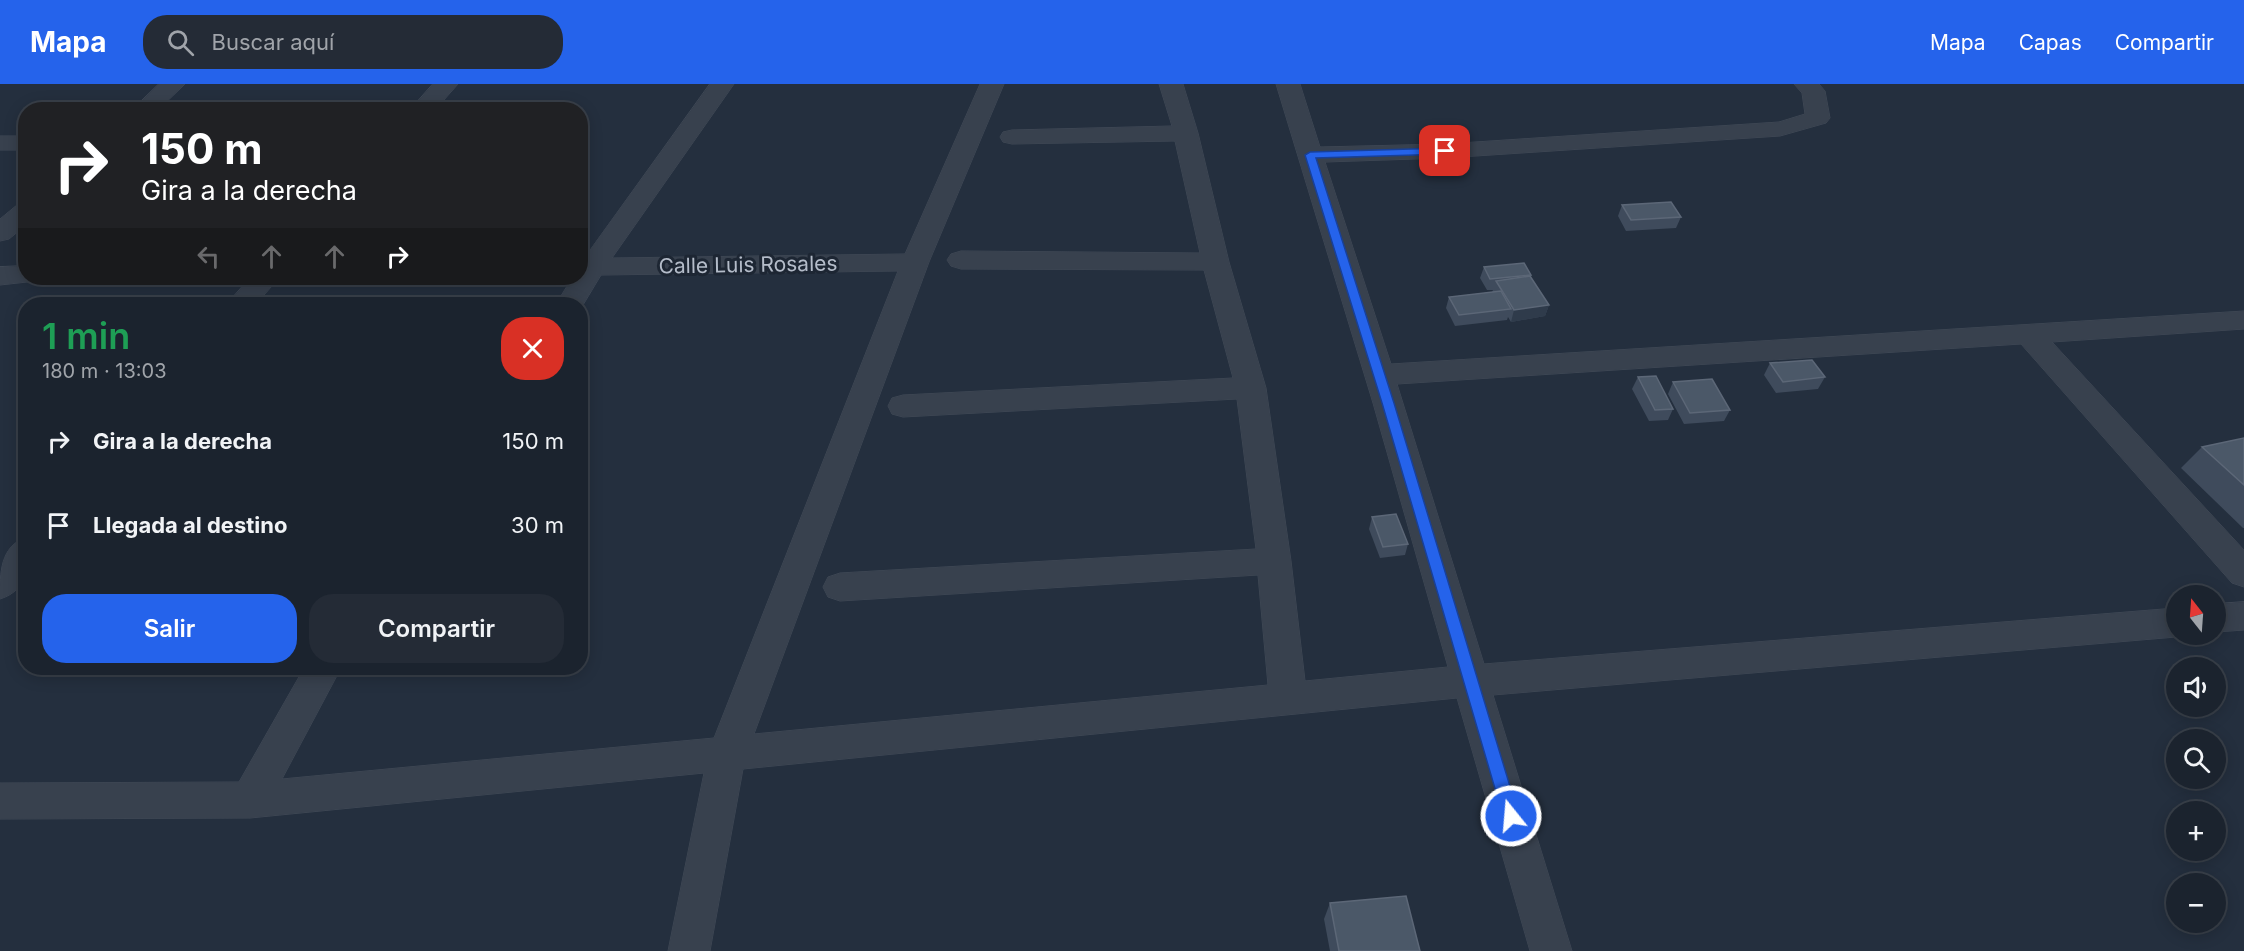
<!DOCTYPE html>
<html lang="es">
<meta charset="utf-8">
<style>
:root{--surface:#1b232e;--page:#242b36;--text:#f1f3f6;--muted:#a0a4aa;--line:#39404a;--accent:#2563eb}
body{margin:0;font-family:Inter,sans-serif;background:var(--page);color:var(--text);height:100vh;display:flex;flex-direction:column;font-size:22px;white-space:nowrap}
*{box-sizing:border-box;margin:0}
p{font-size:20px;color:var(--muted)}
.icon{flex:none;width:33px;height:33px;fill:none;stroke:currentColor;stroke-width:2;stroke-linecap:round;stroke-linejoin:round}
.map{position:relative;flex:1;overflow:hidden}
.details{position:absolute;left:18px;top:213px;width:570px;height:378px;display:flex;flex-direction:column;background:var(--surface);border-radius:24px;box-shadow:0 3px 15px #0003,0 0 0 2px var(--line)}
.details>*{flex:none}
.top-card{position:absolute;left:18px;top:18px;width:570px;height:183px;border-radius:24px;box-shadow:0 3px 15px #0003,0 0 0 2px var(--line);background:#202124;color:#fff;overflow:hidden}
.needle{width:39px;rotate:343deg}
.tools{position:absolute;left:2166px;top:501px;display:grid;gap:12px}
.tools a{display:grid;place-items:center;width:60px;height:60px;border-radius:50%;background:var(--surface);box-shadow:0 3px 15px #0003,0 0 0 2px var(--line);font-size:30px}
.pin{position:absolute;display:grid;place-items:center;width:51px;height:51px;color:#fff;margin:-26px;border-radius:12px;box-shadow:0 3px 9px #0006}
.me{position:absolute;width:66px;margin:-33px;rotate:343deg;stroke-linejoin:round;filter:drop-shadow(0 0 4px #0008)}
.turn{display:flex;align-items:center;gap:21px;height:126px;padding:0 24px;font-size:27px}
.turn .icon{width:78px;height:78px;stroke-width:2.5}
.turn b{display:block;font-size:42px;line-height:51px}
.lanes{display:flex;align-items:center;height:57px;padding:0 24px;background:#0003;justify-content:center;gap:30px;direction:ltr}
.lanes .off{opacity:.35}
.round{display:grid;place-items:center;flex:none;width:63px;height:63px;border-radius:24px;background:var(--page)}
.summary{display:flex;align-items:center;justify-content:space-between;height:102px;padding:0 24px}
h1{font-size:36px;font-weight:600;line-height:45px;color:#1e9e55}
.primary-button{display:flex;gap:12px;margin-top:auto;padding:12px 24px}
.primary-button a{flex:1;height:69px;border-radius:24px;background:var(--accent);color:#fff;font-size:24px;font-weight:600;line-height:69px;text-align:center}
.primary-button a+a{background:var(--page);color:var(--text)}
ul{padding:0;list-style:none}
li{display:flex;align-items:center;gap:18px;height:84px;padding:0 24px}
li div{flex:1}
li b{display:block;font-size:22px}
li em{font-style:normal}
header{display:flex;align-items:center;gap:36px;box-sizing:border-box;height:84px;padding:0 30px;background:var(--accent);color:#fff}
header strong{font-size:28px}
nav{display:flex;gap:33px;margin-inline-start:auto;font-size:21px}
.search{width:420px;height:54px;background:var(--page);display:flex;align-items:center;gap:15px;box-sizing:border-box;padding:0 21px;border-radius:24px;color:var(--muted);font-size:22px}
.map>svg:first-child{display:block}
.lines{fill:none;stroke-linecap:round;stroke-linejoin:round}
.minor-casing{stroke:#414a57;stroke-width:1}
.minor{fill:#38414e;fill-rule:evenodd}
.wall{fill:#3f4b5c}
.shaded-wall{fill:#2f3b4b}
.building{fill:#4b5868;stroke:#5c6777;stroke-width:1.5}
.route{fill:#2563eb;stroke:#184099;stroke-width:1.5}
.labels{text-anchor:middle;stroke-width:6;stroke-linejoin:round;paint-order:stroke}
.street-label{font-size:21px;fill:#b4bcc9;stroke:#1d2633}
</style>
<header>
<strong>Mapa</strong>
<div class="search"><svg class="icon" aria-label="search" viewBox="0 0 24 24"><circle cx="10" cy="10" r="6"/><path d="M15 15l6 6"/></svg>Buscar aquí</div>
<nav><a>Mapa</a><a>Capas</a><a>Compartir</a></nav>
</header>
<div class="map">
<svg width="2244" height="867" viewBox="0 0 2244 867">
<rect width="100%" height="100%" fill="#242f3e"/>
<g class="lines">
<defs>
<g id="minor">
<polygon points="159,0 185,0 158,26 132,26"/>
<polygon points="433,0 458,0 435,26 410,26"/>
<polygon points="710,0 734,0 612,174 905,170 980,0 1004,0 929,178 754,650 1268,601 1258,491 840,517 828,513 823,503 828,493 840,489 1256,465 1237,315 903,333 892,330 888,322 892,314 903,311 1233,294 1204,186 961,185 951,182 947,176 951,170 961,167 1200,169 1175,57 1012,60 1003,58 1000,53 1003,48 1012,46 1172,42 1159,0 1183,0 1198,49 1229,178 1266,304 1291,477 1305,597 1448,583 1373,319 1276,0 1300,0 1320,63 1445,60 1779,38 1805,30 1802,9 1794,0 1819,0 1825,7 1830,34 1826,39 1780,52 1445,74 1325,78 1391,280 2244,227 2244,245 2052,258 2244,466 2244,503 2232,499 2021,260 1397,300 1484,580 2176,524 2176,550 2182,550 2176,553 1493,611 1572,867 1530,867 1457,614 743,685 710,867 668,867 704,689 250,734 0,735 0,699 239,698 304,584 341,584 282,695 714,654 898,187 601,191 580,226 580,220 556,220 572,194 580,194 580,174 584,174"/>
<rect x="0" y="52" width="26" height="14"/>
<polygon points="26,119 26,141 9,155 0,157 0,135 17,121"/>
<polygon points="26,182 26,194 38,194 36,197 0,201 0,183"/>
<polygon points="250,194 279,194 256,220 227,220"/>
<path d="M 26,453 C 26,480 31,505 0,515 C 0,488 0,463 26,453 Z"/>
<polygon points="2244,518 2244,546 2216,548 2216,520"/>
</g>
</defs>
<use href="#minor" class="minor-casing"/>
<use href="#minor" class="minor"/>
</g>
<g class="wall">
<polygon points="1622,121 1681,133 1676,144 1626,147 1618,132"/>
<polygon points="1484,183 1531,191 1530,192 1549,221 1545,232 1511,238 1508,233 1507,236 1455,242 1446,224 1449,213 1492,208 1493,206 1487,206 1480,194"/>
<polygon points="1770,279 1825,293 1818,305 1776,309 1764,291"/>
<polygon points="1638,293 1673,325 1668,336 1649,337 1632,305"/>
<polygon points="1673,298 1730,326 1724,337 1684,340 1668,310"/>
<polygon points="2244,354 2244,444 2243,444 2181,384 2202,363"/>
<polygon points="1372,433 1408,460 1405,471 1380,474 1369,445"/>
<polygon points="1330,819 1420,867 1330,867 1324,835"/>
</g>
<polygon class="shaded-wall" points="1549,221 1545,232 1511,238 1514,226"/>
<g class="building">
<polygon points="1671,118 1681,133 1631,136 1622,121"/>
<polygon points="1524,179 1531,191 1490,195 1484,183"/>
<polygon points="1530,192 1549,221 1514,226 1496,197"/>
<polygon points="1501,207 1511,225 1459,231 1449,213"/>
<polygon points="1812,276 1825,293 1783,298 1770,279"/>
<polygon points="1656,292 1673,325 1655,326 1638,293"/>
<polygon points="1712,295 1730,326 1690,329 1673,298"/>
<polygon points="2244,354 2244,401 2202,363"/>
<polygon points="1396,430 1408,460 1383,463 1372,433"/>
<polygon points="1406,812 1420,867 1339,867 1330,819"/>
</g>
<polygon class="route" points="1445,64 1450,67 1449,70 1316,74 1394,319 1519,732 1517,737 1511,739 1505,737 1503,732 1382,319 1305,71 1310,68"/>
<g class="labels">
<g class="street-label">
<text transform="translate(748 181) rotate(-1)" y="7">Calle Luis Rosales</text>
</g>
</g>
</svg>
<div class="tools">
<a><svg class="needle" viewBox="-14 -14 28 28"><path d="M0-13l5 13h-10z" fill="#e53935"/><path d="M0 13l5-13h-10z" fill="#a0a4aa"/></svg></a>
<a><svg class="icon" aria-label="sound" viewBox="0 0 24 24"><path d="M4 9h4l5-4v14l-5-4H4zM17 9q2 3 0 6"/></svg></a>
<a><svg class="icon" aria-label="search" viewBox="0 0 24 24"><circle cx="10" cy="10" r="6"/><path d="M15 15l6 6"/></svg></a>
<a>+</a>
<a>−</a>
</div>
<div class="pin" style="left:1445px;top:67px;background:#d93025"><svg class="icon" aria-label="arrive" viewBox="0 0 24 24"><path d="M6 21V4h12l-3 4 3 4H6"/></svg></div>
<svg class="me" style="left:1511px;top:732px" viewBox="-20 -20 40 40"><circle r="17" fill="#2563eb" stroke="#fff" stroke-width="3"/><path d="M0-11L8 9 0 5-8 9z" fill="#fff"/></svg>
<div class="top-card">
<div class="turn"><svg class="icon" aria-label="right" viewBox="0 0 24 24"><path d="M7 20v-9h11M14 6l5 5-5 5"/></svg><div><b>150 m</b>Gira a la derecha</div></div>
<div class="lanes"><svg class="icon off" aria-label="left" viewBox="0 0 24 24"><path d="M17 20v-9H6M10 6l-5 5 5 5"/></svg><svg class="icon off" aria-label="ahead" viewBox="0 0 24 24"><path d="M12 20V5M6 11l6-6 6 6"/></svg><svg class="icon off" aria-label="ahead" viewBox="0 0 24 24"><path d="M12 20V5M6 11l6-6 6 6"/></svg><svg class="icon" aria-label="right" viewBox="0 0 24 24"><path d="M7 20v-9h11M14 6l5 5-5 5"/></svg></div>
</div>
<section class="details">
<div class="summary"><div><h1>1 min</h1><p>180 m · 13:03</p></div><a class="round" style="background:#d93025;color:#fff"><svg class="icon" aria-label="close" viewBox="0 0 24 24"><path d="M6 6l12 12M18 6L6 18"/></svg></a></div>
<ul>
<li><svg class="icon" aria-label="right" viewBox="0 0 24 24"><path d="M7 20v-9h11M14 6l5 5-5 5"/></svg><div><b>Gira a la derecha</b></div><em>150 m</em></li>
<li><svg class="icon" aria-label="arrive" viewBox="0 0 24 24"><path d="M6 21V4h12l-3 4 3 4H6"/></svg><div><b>Llegada al destino</b></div><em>30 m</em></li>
</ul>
<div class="primary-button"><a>Salir</a><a>Compartir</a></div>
</section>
</div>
